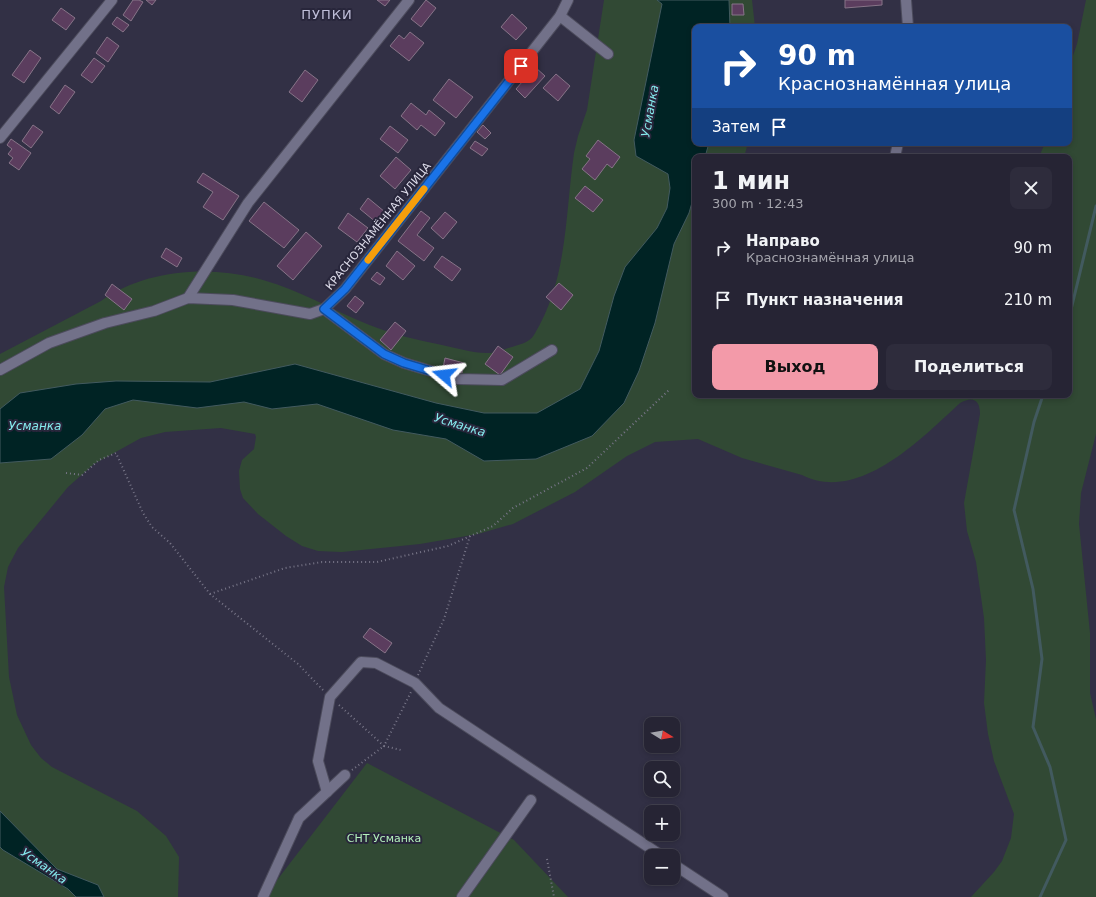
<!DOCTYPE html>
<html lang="ru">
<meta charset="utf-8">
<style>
:root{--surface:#262434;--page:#2e2c3c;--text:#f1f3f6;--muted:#a4a4ac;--line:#42414f;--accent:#f39aa9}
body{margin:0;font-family:"DejaVu Sans",sans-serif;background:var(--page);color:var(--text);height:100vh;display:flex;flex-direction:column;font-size:15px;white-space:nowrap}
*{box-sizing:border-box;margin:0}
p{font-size:13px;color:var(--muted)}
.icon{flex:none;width:22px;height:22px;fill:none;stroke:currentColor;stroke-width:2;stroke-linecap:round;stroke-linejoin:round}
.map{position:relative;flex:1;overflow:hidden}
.sheet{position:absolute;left:692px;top:154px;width:380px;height:244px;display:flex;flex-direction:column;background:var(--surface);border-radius:8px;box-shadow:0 2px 6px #0003,0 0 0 1px var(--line)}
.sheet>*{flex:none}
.banner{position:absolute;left:692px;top:24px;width:380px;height:122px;border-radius:8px;box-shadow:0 2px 6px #0003,0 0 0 1px var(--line);background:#1a4fa0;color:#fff;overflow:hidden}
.needle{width:26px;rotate:101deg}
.tools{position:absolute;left:644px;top:717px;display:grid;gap:8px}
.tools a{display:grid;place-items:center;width:36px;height:36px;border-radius:8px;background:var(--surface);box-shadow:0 2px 6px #0003,0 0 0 1px var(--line);font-size:20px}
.pin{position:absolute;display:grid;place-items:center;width:34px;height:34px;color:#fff;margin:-17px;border-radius:8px;box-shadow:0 2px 6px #0006}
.me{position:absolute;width:44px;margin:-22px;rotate:287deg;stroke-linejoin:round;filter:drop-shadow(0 0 3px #0008)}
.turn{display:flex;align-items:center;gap:14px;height:84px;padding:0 20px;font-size:18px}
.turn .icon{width:52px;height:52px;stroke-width:2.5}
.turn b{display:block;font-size:28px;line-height:34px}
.then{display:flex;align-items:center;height:38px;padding:0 20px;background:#0003;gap:8px;font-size:15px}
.round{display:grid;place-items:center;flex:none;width:42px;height:42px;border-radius:8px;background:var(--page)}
.summary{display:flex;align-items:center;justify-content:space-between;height:68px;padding:0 20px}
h1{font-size:24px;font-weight:700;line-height:30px}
.primary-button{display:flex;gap:8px;margin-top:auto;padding:8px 20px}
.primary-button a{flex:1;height:46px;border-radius:8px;background:var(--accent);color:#111;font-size:16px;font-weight:700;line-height:46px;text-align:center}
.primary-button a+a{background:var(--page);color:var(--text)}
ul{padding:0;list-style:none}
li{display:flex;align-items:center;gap:12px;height:52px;padding:0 20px}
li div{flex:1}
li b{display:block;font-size:15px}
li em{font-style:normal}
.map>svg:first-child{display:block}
.green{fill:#314934}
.water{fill:#002324;stroke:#425a5f}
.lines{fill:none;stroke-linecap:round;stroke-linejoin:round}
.stream{stroke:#425a5f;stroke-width:3}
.building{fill:#5b3d5e;stroke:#877488}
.minor-casing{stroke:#4c4b5c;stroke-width:12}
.path{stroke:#787688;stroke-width:2;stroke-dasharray:1 3;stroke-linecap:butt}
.minor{stroke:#727189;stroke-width:10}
.route-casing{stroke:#114b97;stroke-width:10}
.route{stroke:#1a73e8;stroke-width:7}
.slow{stroke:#f59e0b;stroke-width:7}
.labels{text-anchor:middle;stroke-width:4;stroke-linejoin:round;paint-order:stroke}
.street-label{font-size:11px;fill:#dcdbe9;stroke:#28263b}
.park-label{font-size:11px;fill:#b4f1bc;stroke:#28263b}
.water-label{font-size:12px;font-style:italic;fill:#86ecef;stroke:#28263b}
.quarter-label{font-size:13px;letter-spacing:1px;fill:#c0bfda;stroke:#28263b}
</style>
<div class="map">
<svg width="1096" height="897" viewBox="0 0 1096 897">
<rect width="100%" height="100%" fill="#323045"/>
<g class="green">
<path d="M 604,0 L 752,0 L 755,27 L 695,27 L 695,143 L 748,143 L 744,157 L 695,157 L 695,395 L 813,395 L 821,397 L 832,395 L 1069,395 L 1069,157 L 1039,157 L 1045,143 L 1069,143 L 1069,67 L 1077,44 L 1086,0 L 1096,0 L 1096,434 L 1081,493 L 1079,524 L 1090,633 L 1090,693 L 1096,719 L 1096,897 L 971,897 L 994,872 L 1002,861 L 1011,838 L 1014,814 L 994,761 L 988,734 L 984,703 L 986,660 L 984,618 L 976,562 L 967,531 L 964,503 L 980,414 C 980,399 972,396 960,403 C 922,438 859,504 802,475 L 742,458 L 698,439 L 655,442 L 627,456 L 575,492 L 513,524 L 478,534 L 420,544 L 342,552 L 318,551 L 302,546 L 286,536 L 258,514 L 243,498 L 240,489 L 239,471 L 242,460 L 254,449 L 256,437 L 255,434 L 221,428 L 165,432 L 141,438 L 94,464 L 68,487 L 18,548 L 8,567 L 4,587 L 9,677 L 17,715 L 31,745 L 41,758 L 52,767 L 137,811 L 166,836 L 179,857 L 178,897 L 0,897 L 0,354 L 101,301 C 146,269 211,265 263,280 C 300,290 332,310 367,324 C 391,334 417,340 442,345 C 457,348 475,354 490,353 C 497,353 505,349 512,347 C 520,344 529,343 534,335 C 568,279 565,215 574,153 L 578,136 L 587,110 Z"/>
<polygon points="367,763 514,840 568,897 264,897"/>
</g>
<g class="water">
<polygon points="657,0 729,0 730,27 695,27 695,143 709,143 705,157 695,157 695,192 689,213 674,244 655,323 639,371 624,403 592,436 536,459 484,461 446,439 393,430 317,404 272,409 244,402 197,408 133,400 105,409 82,435 51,459 0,463 0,409 20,393 76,384 116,381 210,382 295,364 436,403 484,413 537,413 580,389 599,351 614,296 625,267 657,228 667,208 670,188 668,174 636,156 634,140 662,4"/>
<polygon points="0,811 57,869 98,885 104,897 76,897 68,889 3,850 0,847"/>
</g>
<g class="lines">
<g class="stream">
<polyline points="1069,318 1096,206"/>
<polyline points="1040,897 1066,840 1050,767 1033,727 1042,659 1033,589 1014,510 1034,422 1043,395"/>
</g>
</g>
<g class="building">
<polygon points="133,0 139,0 143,2 131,21 123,15"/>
<polygon points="146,0 156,0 152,5"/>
<polygon points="377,0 390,0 385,6"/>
<polygon points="426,0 436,8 421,27 411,19"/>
<polygon points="845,0 882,0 882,5 845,8"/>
<polygon points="732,4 743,4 744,15 732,15"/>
<polygon points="61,8 75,18 66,30 52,20"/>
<polygon points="512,14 527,28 516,40 501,27"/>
<polygon points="117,17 129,25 123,32 112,24"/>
<polygon points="410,32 424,43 409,61 390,46 399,35 404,39"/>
<polygon points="107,37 119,46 108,62 96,53"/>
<polygon points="30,50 41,58 24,83 12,75"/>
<polygon points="94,58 105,66 92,83 81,75"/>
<polygon points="535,67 545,76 525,98 516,89"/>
<polygon points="305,70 318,80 302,102 289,92"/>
<polygon points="556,74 570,86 558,101 543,88"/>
<polygon points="449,79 473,97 456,118 433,100"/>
<polygon points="65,85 75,92 59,114 50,107"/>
<polygon points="411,103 426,115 429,110 445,123 435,136 421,125 417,130 401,116"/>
<polygon points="33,125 43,132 31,148 22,141"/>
<polygon points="483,125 491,133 485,139 477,132"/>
<polygon points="390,126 408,140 398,153 380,139"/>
<polygon points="11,139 31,153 19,170 9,163 13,158 8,154 12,149 7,145"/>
<polygon points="598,140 620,157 612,168 607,164 595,180 582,169 590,159 586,156"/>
<polygon points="475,141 488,149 482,156 470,148"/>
<polygon points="396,157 411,170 395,189 380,176"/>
<polygon points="203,173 239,196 223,220 203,207 213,192 197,182"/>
<polygon points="585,186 603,200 593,212 575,198"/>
<polygon points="368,198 385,212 377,223 360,209"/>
<polygon points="264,202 299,230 284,248 249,221"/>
<polygon points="421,211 430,218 417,235 434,248 424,261 398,241"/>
<polygon points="445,212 457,222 443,239 431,228"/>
<polygon points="348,213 368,228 357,242 338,228"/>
<polygon points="306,232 322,246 293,280 277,266"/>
<polygon points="166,248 182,258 177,267 161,257"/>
<polygon points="397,251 415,266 403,280 386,266"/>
<polygon points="442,256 461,269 452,281 434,267"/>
<polygon points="377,272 385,278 380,285 371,279"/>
<polygon points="559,283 573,295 561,310 546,297"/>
<polygon points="112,284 132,299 124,310 105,295"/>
<polygon points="355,296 364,303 356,313 347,306"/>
<polygon points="395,322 406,331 391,350 380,340"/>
<polygon points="498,346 513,357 500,375 485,364"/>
<polygon points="445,358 464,363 462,373 443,368"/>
<polygon points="370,628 392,643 385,653 363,637"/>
</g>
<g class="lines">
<defs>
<g id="minor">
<polyline points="906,0 908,27"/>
<polyline points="560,16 608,54"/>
<polyline points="0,138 112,0"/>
<polyline points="895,157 898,143"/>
<polyline points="188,298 248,203 409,0"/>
<polyline points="324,309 384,354 404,363 458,379 502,380 552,350"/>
<polyline points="0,370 49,343 105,323 154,311 188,298 233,300 310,314 324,309 345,289 560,16 568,0"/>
<polyline points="327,792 318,761 330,697 361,662 376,663 415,683 439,708 662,856"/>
<polyline points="673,864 723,897"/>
<polyline points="263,897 299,818 345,775"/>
<polyline points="462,897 531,800"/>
</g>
</defs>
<use href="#minor" class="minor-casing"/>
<g class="path">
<polyline points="66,473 82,475 99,460 116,453 143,513 152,527 170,543 210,594 298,664 324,691"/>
<polyline points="210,594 285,568 322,562 377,562 448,546 493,526 513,508 587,468 670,389"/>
<polyline points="418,675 444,619 470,536"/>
<polyline points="339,705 384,746 411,692"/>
<polyline points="352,770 384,746 401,750"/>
<polyline points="547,859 554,897"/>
</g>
<use href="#minor" class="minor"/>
</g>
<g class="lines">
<defs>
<polyline id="route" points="444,375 404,363 384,354 324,309 345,289 521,66"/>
</defs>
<use href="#route" class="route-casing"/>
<use href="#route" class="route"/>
<polyline class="slow" points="368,260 424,189"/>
</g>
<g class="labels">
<g class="street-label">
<text transform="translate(378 226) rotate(-51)" y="4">КРАСНОЗНАМЁННАЯ УЛИЦА</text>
</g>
<g class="park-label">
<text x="384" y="842">СНТ Усманка</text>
</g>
<g class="water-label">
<text transform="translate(650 111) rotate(-80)" y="4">Усманка</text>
<text transform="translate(460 425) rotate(17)" y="4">Усманка</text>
<text x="35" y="430">Усманка</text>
<text transform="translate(44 866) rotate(35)" y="4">Усманка</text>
</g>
<g class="quarter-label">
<text x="327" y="19">ПУПКИ</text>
</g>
</g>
</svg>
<div class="tools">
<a><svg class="needle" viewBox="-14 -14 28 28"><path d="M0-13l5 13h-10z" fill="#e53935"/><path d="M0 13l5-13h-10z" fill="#a4a4ac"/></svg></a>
<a><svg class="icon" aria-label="search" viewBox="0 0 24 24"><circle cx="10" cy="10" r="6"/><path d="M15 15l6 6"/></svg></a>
<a>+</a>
<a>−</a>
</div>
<div class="pin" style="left:521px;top:66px;background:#d93025"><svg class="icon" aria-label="arrive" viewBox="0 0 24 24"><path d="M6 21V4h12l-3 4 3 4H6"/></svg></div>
<svg class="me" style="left:444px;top:375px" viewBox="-20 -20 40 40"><path d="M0-17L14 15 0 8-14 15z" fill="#1a73e8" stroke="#fff" stroke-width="4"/></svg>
<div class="banner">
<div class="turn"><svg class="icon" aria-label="right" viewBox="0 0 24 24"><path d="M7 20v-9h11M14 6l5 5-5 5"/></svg><div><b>90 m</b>Краснознамённая улица</div></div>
<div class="then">Затем<svg class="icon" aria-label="arrive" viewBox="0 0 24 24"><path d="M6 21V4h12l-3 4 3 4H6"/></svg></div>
</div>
<section class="sheet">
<div class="summary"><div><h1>1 мин</h1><p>300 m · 12:43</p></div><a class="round"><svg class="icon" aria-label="close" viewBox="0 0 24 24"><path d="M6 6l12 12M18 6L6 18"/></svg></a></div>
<ul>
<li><svg class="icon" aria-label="right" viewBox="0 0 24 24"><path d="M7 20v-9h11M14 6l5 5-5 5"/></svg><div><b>Направо</b><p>Краснознамённая улица</p></div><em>90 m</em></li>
<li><svg class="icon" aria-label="arrive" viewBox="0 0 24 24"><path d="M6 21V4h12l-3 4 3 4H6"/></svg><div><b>Пункт назначения</b></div><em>210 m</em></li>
</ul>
<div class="primary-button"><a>Выход</a><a>Поделиться</a></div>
</section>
</div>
